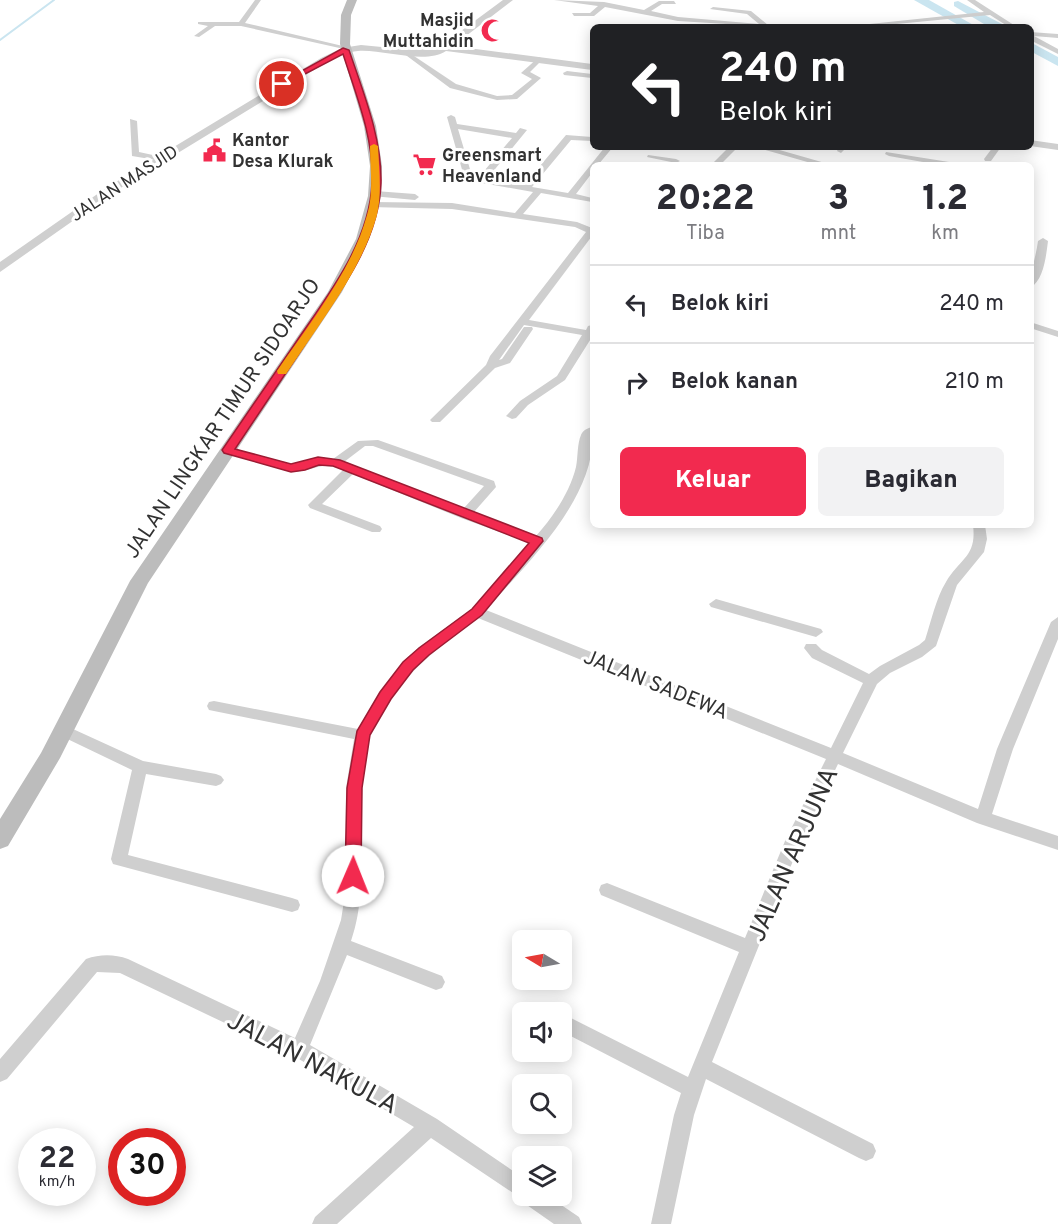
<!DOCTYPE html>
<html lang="id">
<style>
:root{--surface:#fff;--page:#f2f2f3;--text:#2b2b33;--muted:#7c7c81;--line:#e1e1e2;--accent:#f22a4f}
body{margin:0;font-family:Overpass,sans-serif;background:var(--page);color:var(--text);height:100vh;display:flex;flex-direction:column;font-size:22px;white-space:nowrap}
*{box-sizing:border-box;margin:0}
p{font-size:20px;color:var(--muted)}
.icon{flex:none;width:33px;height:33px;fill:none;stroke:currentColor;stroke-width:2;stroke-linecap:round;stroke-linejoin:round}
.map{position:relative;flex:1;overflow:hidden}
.details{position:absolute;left:590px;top:162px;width:444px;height:366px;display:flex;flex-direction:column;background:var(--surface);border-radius:9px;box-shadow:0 3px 15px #0003}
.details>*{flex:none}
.guide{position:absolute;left:590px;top:24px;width:444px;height:126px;border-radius:9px;box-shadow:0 3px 15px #0003;background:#202124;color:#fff;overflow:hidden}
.needle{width:39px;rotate:280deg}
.controls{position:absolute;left:512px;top:930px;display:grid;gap:12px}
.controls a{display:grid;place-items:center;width:60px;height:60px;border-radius:9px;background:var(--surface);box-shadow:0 3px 15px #0003;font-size:30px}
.speed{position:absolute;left:18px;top:1128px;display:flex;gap:12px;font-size:30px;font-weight:700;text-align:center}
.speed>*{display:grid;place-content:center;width:78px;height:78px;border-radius:50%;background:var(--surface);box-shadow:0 3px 15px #0003;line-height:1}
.speed small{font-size:15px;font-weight:400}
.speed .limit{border:9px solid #d22;background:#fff;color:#111}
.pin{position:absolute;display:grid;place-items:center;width:51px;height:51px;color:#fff;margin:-26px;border:3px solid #fff;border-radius:50%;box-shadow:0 2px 6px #0007}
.me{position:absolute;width:66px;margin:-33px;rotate:1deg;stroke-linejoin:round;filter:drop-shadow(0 0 4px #0008)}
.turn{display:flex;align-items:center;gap:21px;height:126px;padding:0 30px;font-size:27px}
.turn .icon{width:78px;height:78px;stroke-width:2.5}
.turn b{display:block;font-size:42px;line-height:51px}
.eta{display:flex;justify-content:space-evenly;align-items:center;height:102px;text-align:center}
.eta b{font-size:36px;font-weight:800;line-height:42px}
.primary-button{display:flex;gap:12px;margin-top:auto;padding:12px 30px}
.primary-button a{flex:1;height:69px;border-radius:9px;background:var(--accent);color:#fff;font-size:24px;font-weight:800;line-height:69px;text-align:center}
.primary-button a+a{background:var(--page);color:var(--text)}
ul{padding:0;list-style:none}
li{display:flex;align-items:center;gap:18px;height:78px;padding:0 30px;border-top:2px solid var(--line)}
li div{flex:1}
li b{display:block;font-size:22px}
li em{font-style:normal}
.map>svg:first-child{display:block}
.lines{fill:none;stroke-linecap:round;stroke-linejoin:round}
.stream{stroke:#cae5f0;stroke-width:2}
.river{fill:#cae5f0;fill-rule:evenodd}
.minor{fill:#cfcfcf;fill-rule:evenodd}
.tertiary{fill:#cfcfcf;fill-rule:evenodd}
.secondary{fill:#bcbcbc;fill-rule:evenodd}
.route{fill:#f22a4f;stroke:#9d1b33;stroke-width:1.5}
.slow{fill:#f59e0b}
.labels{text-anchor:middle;stroke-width:6;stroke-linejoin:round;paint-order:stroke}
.far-poi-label{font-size:18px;font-weight:bold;fill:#323232;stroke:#fff;text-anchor:start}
.far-street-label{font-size:18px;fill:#323232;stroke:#fff}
.street-label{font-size:21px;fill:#323232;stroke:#fff}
.near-street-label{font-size:26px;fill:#323232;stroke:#fff}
</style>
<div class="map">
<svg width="1058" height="1224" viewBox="0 0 1058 1224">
<rect width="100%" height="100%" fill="#fff"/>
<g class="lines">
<polyline class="stream" points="0,40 54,0"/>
<g class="river">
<polygon points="914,0 929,0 977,27 962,27"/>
<polygon points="958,1 1002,24 1004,27 989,27 954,6 954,2"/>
<polygon points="1030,42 1058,57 1058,66 1030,51"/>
</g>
<g class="minor">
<polygon points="255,0 261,0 245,23 347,47 344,49 241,26 215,26 199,37 194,36 208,26 198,24 198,22 239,22"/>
<polygon points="554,0 604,2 644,10 659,1 674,1 676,4 662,4 651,11 678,17 759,24 747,14 710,9 713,7 751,11 768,25 777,27 678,21 605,7 594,16 574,16 572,13 590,13 598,6"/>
<polygon points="967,0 975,0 1017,27 1009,27 990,15 865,27 841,27 984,12"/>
<polygon points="1030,32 1058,34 1058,38 1034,36 1058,49 1058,54 1030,40"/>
<polygon points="405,50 456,84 497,96 512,95 532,79 521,73 539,57 543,59 530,72 541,78 517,99 497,100 450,88 403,53 401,52"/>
<polygon points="567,71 592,74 592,78 564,75 563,73"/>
<path d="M 451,115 L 455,117 L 457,124 L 516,133 L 520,128 L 527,130 L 487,179 L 524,185 L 566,135 L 592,137 L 592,141 L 571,140 L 532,187 L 568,193 L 605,147 L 613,147 L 598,165 L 592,165 L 592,173 L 576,194 L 592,198 L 592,202 L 541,193 L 523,214 L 577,222 L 592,228 L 592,236 L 529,320 L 586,330 L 588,326 L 592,325 L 592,337 L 565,380 L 528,405 L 516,418 L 512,419 L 506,416 L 508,414 L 520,401 L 557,376 L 582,335 L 524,325 L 499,360 L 502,359 L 524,327 L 532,327 L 533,329 L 510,363 L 495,368 L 440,422 L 432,422 L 430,420 L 486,365 L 490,356 L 586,232 L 575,227 L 452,209 L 370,207 L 370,203 L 373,202 L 452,203 L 515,213 L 533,192 L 465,180 L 447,117 ZM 458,129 L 512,138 L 479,177 L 472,176 Z"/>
<polygon points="130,119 137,121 139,152 162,157 162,161 132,156"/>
<polygon points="729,147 738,147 720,165 711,165"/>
<polygon points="755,147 769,147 832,165 818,165"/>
<polygon points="839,147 847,147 841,153 837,151"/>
<polygon points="993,147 1001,147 991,161 985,161 984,159"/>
<polygon points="886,152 949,162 953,164 940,165 889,156 885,154"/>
<polygon points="648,155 676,159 680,161 676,163 647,157"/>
<polygon points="375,191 415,194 419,197 415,200 372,196 371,194"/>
<path d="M 1043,238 L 1048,241 C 1046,256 1044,280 1030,288 C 1030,272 1036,257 1038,241 Z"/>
<polygon points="1030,322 1058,331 1058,337 1030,328"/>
<path d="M 592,427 C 600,495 527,563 486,610 L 831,748 L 863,683 L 812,658 L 804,648 L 806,644 L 816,644 L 822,650 L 869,674 L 880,666 L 919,645 L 925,640 C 931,622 936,598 946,582 C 960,558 977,557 973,525 L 985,525 L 987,539 L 984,552 L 957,585 L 936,646 L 922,657 L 890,673 L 877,684 L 843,753 L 978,809 L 997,749 L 1051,622 L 1058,617 L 1058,639 L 1013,749 L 992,814 L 1058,836 L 1058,850 L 977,823 L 838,764 L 801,841 L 712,1062 L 873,1144 L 876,1151 L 873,1158 L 866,1161 L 859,1158 L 706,1079 L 694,1115 L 671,1224 L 651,1224 L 674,1115 L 681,1093 L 561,1031 L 561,1013 L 688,1077 L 739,952 L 601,895 L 599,890 L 601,885 L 607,883 L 745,938 L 785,841 L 826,759 L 478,618 C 438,648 408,669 382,713 C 378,721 371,729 369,737 C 361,770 362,804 362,837 C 361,873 363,907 351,941 L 442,976 L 445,982 L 442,988 L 436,990 L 347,955 L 310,1045 L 437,1119 L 522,1177 L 522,1196 L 548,1196 L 579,1217 L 582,1224 L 554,1224 L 524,1203 L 522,1199 L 431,1138 L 337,1224 L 312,1224 L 315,1217 L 414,1127 L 292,1055 L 120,973 L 97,972 L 7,1079 L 0,1082 L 0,1059 L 86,959 C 100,954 114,954 128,959 L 295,1038 L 320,981 L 341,920 L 345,895 L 346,788 L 354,739 L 209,710 L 207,706 L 209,702 L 214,701 L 358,729 L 380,692 L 403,662 L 419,647 L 472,609 L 530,543 L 461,518 L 353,474 L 322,504 L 380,526 L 382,529 L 380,532 L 372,532 L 310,508 L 308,505 L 343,470 C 318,460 314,472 291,472 L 224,452 L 222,450 L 224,448 L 228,447 L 291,464 L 299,464 L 318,457 L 333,459 L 358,441 L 378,440 L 494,481 L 496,487 L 474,512 L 536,536 C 553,517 570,492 576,467 C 578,457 577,444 581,435 C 583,430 588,428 592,427 ZM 365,446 L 373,446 L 484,486 L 464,508 L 344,462 Z"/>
<polygon points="716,599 821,629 823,632 816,637 711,607 709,604"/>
<polygon points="62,724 143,761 216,774 221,776 224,780 221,784 216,786 146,774 128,855 292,898 298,900 300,905 298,910 292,912 113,864 111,859 132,770 57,734 55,730 57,726"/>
</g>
<g class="tertiary">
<path d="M 503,0 L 513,0 L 453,46 L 592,64 L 592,70 L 446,51 C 425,65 383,49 358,51 C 347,52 338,57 327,62 L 114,192 L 0,272 L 0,262 L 106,188 L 321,58 L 342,48 L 361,45 L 413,50 L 438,48 Z"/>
<polygon points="1030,140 1058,144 1058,150 1030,146"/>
</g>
<polygon class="secondary" points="347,0 357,0 351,15 350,44 376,126 382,166 381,196 369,239 342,292 148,583 60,758 8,846 0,849 0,819 41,753 130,581 328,292 356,239 368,196 370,166 364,126 340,44 341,15"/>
</g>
<path class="route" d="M 343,48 L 349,50 C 363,92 382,137 381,183 C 379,244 336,297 304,346 C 281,380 258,415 235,449 L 291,464 L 318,457 L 340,460 L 542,538 L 543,541 L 482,615 L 429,655 L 413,670 L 391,699 L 370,735 L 362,788 L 361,876 L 359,881 L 353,883 L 347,881 L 345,876 L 347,788 L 357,731 L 380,692 L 403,662 L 419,648 L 472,609 L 529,543 L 333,466 L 319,465 L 305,470 L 291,472 L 224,453 L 222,450 C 246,415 270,380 294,345 C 327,296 370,243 372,182 C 374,138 356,95 343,54 L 284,85 L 278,84 Z"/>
<path class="slow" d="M 374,144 L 378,146 C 379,169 382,193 377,215 C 362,270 319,324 288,371 L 286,374 L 278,374 L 277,371 C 309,324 352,271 367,215 C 374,193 370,169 370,146 Z"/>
<defs>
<symbol id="mosque-bare" viewBox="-9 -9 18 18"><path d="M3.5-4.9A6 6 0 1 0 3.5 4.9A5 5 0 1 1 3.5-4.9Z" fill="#f22a4f" stroke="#fff" stroke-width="2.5" paint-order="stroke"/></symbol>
<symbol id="civic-bare" viewBox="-9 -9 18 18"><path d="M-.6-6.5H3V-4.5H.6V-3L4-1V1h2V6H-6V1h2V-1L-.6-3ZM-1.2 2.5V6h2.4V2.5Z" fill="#f22a4f" stroke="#fff" stroke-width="2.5" paint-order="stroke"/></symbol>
<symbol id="supermarket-bare" viewBox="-9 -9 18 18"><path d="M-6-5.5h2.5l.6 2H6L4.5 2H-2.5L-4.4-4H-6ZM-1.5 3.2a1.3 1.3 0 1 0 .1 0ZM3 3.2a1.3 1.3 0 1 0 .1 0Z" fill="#f22a4f" stroke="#fff" stroke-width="2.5" paint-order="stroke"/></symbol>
</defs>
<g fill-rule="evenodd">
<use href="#mosque-bare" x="476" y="14" width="33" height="33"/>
<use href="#civic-bare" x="198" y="134" width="33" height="33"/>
<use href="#supermarket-bare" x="408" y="148" width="33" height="33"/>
</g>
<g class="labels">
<g class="far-poi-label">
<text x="474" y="26" text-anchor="end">Masjid<tspan x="474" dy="21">Muttahidin</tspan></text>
<text x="232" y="146">Kantor<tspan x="232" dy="21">Desa Klurak</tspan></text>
<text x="442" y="161">Greensmart<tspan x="442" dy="21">Heavenland</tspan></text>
</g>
<g class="far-street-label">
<text transform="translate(124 183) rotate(-33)" y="6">JALAN MASJID</text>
</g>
<g class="street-label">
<text transform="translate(222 418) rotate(-56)" y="7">JALAN LINGKAR TIMUR SIDOARJO</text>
<text transform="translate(656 684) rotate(22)" y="7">JALAN SADEWA</text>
</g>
<g class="near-street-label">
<text transform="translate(792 854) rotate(-66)" y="9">JALAN ARJUNA</text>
<text transform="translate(313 1062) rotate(28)" y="9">JALAN NAKULA</text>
</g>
</g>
</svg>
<div class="controls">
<a><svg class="needle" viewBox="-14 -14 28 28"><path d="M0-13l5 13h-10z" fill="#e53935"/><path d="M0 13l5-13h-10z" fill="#7c7c81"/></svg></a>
<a><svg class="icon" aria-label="sound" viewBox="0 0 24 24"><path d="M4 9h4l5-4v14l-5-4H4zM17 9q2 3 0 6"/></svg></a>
<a><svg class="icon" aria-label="search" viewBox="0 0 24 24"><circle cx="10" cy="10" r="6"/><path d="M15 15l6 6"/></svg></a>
<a><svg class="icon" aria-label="layers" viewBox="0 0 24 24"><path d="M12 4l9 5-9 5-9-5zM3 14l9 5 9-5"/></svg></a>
</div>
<div class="speed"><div>22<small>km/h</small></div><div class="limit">30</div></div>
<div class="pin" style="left:282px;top:84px;background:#d93025"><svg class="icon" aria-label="arrive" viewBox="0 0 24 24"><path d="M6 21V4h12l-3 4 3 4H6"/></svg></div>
<svg class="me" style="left:353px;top:876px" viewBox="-20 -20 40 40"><circle r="19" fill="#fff"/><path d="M0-13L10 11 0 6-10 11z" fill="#f22a4f"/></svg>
<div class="guide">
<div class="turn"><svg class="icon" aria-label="left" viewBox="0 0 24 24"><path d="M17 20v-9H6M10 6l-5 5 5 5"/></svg><div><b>240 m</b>Belok kiri</div></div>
</div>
<section class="details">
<div class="eta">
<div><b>20:22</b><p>Tiba</p></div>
<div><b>3</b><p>mnt</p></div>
<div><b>1.2</b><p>km</p></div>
</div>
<ul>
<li><svg class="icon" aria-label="left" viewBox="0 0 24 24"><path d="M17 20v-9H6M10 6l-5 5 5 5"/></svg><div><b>Belok kiri</b></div><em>240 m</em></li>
<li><svg class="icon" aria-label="right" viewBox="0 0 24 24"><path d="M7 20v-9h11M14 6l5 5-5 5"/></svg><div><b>Belok kanan</b></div><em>210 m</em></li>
</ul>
<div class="primary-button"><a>Keluar</a><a>Bagikan</a></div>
</section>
</div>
